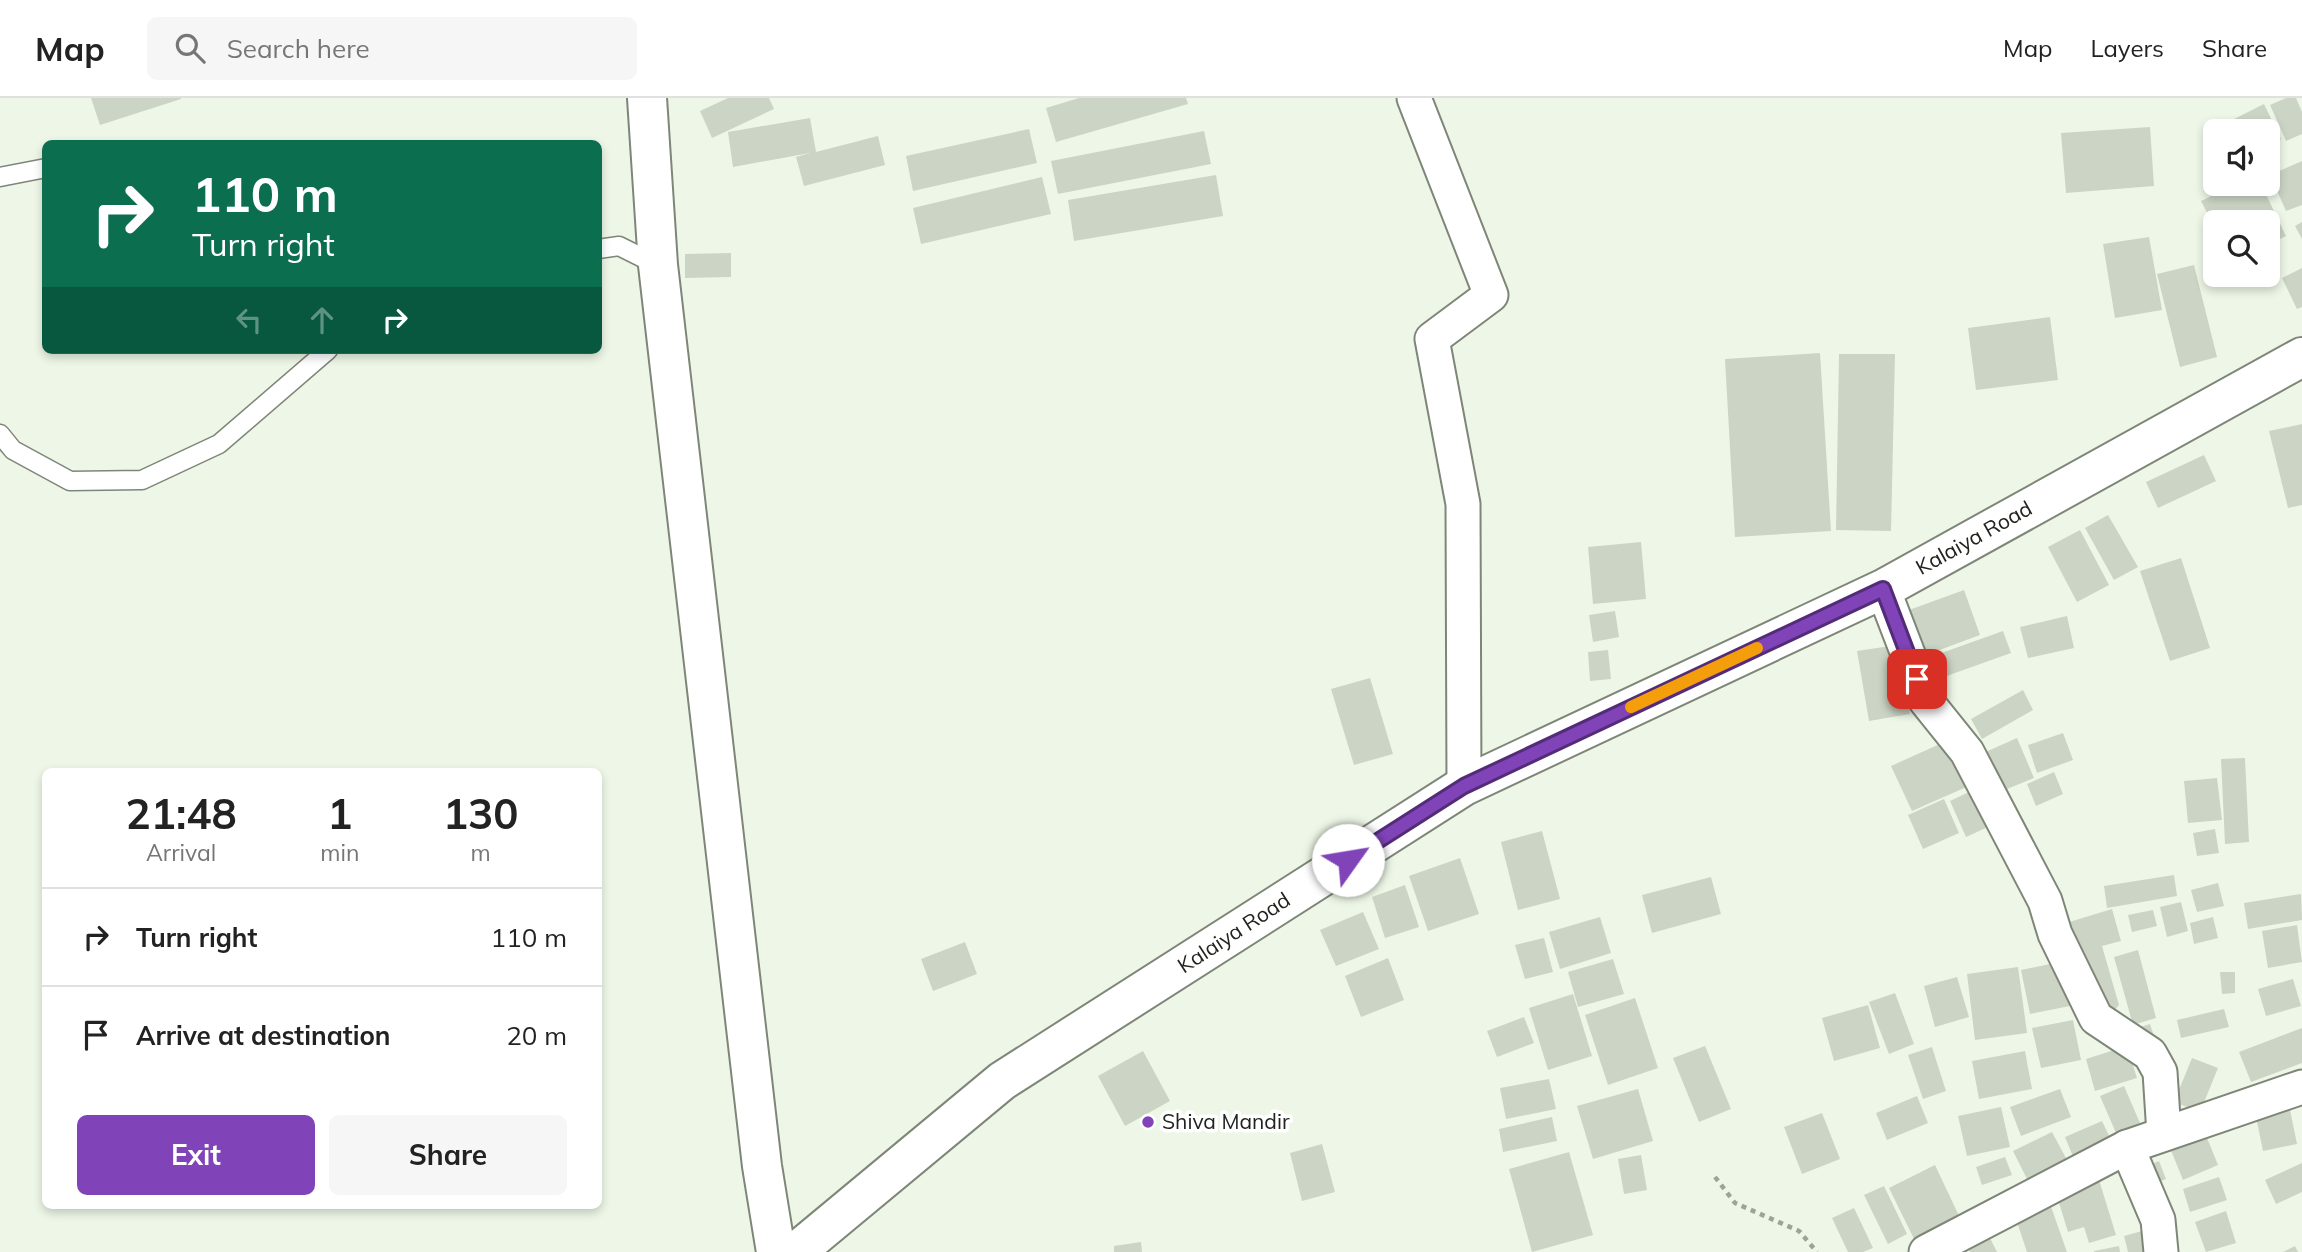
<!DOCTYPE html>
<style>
:root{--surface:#fff;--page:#f6f6f6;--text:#222;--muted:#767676;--line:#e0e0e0;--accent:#8043b8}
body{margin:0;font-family:Mulish,sans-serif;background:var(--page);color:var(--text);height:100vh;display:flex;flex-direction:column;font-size:26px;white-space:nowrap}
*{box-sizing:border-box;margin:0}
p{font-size:23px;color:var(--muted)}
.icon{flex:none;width:38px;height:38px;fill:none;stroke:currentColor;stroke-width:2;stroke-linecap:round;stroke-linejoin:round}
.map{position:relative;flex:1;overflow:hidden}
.panel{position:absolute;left:42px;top:670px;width:560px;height:441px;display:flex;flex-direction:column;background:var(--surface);border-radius:10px;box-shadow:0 4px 10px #0003}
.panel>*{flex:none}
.guide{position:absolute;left:42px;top:42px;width:560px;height:214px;border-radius:10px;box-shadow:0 4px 10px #0003;background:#0b6e4f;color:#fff;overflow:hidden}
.tools{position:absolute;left:2203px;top:21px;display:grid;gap:14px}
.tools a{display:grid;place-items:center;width:77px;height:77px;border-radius:10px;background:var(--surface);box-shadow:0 4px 10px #0003;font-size:35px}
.pin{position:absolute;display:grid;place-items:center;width:60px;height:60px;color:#fff;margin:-30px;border-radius:14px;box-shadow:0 4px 10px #0006}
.me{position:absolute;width:77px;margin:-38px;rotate:58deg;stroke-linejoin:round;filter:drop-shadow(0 0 5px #0008)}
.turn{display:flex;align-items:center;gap:24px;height:147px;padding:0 35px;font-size:32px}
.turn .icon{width:91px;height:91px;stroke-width:2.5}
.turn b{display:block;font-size:49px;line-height:60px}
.lanes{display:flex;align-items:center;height:66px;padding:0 35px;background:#0003;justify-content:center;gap:35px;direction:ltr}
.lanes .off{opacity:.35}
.eta{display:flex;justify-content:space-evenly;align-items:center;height:119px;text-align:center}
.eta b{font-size:42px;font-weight:700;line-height:49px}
.cta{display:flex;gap:14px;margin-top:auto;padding:14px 35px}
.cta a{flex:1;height:80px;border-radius:10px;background:var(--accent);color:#fff;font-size:28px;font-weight:700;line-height:80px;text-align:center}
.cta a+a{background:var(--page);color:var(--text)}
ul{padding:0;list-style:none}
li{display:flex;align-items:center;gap:21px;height:98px;padding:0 35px;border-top:2px solid var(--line)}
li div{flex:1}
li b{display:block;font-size:26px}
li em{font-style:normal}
header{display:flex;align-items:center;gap:42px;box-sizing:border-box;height:98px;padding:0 35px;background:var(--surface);border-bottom:2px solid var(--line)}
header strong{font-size:33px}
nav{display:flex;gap:38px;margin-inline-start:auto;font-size:24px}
.search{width:490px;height:63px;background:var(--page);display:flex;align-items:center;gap:18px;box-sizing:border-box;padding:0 24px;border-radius:10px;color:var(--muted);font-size:26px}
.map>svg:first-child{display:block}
.building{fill:#ccd5c5}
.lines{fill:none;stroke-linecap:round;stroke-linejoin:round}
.lane-casing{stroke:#7e8678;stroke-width:21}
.street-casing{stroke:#7e8678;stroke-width:37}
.secondary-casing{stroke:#7e8678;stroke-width:42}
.path{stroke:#9ca397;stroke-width:4.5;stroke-dasharray:5 5;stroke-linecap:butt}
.lane{stroke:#fff;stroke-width:18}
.street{stroke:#fff;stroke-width:33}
.secondary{stroke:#fff;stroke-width:38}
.route-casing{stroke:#532c78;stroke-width:18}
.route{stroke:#8043b8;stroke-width:12}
.slow{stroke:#f59e0b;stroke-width:12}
.poi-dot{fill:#8043b8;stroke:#fff;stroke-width:2.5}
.labels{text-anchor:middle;stroke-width:7;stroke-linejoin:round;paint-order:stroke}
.street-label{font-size:21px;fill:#21241e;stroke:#fff}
.poi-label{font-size:21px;fill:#21241e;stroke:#fff;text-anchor:start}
</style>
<header>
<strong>Map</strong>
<div class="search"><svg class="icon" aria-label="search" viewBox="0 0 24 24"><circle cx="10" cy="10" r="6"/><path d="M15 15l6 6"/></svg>Search here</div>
<nav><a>Map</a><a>Layers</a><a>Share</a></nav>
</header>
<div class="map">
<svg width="2302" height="1154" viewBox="0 0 2302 1154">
<rect width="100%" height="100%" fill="#eef7e7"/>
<g class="building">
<polygon points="91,0 181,0 181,1 100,27"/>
<polygon points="728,0 769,0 774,11 712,40 700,13"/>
<polygon points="1079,0 1186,0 1188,6 1056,44 1046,10"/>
<polygon points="2286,0 2296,0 2302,14 2302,36 2286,43 2270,7"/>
<polygon points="2264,6 2281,41 2268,48 2268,33 2240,33 2234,21"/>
<polygon points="810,20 816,54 878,38 885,67 804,88 796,59 810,55 733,69 728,34"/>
<polygon points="2150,29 2154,88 2066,95 2061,35"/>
<polygon points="1029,31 1037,65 913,93 906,58"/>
<polygon points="1204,33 1211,66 1058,96 1051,63"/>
<polygon points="2302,63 2302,107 2286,113 2270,77"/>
<polygon points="1216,77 1223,118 1074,143 1068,102"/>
<polygon points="1042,79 1051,116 921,146 913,110"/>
<polygon points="2236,86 2261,86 2286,138 2268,147 2268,124 2216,124 2216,132 2201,103"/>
<polygon points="2302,124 2302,141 2295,128"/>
<polygon points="2149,139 2162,212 2115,220 2103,146"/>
<polygon points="731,155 731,179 685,180 685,156"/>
<polygon points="2194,167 2217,259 2180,269 2157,176"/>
<polygon points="2302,170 2302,209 2297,211 2282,180"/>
<polygon points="2050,219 2058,282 1976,292 1968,230"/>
<polygon points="1820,255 1831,433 1735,439 1725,261"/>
<polygon points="1839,256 1895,256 1891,433 1836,432"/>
<polygon points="2302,326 2302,407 2288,410 2269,333"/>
<polygon points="2204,357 2216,383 2158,410 2146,384"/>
<polygon points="2108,417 2138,469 2114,482 2085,430"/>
<polygon points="2080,432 2109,487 2077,504 2048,449"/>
<polygon points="1641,444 1646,501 1593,506 1588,449"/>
<polygon points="2181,460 2210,550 2170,563 2140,473"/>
<polygon points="1964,492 1980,537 1926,557 1909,512"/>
<polygon points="1615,513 1619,539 1593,544 1589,517"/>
<polygon points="2067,518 2074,550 2028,560 2020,529"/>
<polygon points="2003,533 2011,555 1941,580 1933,558"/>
<polygon points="1897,547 1910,616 1869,623 1857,553"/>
<polygon points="1608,552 1611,581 1590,583 1588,554"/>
<polygon points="1370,580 1393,656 1354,667 1331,591"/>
<polygon points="2023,592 2033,612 1982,641 1971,621"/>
<polygon points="2063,635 2073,662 2037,675 2028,647"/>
<polygon points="2017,640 2034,680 1997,695 1981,656"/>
<polygon points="1951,641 1971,687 1912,713 1891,668"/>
<polygon points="2245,660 2249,744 2225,746 2221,661"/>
<polygon points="2054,674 2063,696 2036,708 2027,686"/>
<polygon points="2217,680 2222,722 2188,725 2184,683"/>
<polygon points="1971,693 1988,729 1966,739 1950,703"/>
<polygon points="1944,701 1959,735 1923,751 1908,717"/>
<polygon points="2215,731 2219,755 2197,758 2193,735"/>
<polygon points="1542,733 1560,801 1518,812 1501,744"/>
<polygon points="1460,760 1479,816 1428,833 1409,778"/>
<polygon points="2174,777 2177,798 2107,810 2104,788"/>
<polygon points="1711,779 1721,816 1652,835 1642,797"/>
<polygon points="2218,785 2224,808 2197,814 2191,792"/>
<polygon points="1405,787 1419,829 1385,840 1372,799"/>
<polygon points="2301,796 2302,822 2248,831 2244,805"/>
<polygon points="2181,804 2188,833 2167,839 2160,809"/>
<polygon points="2112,811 2121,843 2102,848 2119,907 2108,920 2066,825"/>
<polygon points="2153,812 2157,828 2132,834 2128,817"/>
<polygon points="1363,814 1379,851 1336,868 1320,832"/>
<polygon points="1600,819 1611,855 1560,871 1549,834"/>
<polygon points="2213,819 2218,840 2194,846 2190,825"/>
<polygon points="2297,827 2302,864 2268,870 2262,833"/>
<polygon points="1544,840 1553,874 1525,881 1515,847"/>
<polygon points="965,844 977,876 933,893 921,861"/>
<polygon points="2138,852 2156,920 2133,927 2114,859"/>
<polygon points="1388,860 1404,902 1361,919 1345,878"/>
<polygon points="1613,861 1624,896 1578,909 1568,874"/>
<polygon points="2060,864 2070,908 2030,916 2021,872"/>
<polygon points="2018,869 2027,935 1975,942 1967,876"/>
<polygon points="2220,874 2235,874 2235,895 2222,896"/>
<polygon points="1957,879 1969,919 1935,929 1924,888"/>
<polygon points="2293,881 2301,908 2266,918 2258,891"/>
<polygon points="1895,895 1914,946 1889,956 1869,904"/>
<polygon points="1573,896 1592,958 1548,972 1529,910"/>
<polygon points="1635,900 1658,970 1608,987 1585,917"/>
<polygon points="1868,907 1880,950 1834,963 1822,920"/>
<polygon points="2224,911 2229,929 2181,940 2177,922"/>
<polygon points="1524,919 1534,945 1497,959 1487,933"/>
<polygon points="2073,922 2081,962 2041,970 2032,930"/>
<polygon points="2150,926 2154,938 2137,943 2134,931"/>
<polygon points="2302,930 2302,965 2251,984 2239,954"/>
<polygon points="1705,948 1731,1011 1699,1024 1673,960"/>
<polygon points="2127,948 2137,980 2095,993 2086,961"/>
<polygon points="1932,949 1946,993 1923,1001 1908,957"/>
<polygon points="1143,953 1170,1003 1125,1028 1098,978"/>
<polygon points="2025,953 2032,991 1979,1001 1972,963"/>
<polygon points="2192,960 2218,970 2200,1014 2174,1004"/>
<polygon points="1549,981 1556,1011 1506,1021 1500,990"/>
<polygon points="2124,988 2140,1025 2116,1035 2100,998"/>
<polygon points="1638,991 1653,1043 1593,1061 1577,1008"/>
<polygon points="2060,991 2071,1019 2021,1038 2010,1009"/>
<polygon points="1917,998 1928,1025 1887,1042 1876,1015"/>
<polygon points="2289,1007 2297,1046 2263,1053 2255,1014"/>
<polygon points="2001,1009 2010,1049 1967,1058 1958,1018"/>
<polygon points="1822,1015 1840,1061 1802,1076 1784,1029"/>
<polygon points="1552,1019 1557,1043 1503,1054 1499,1031"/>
<polygon points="2102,1023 2112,1044 2074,1061 2065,1039"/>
<polygon points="2203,1030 2218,1067 2183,1082 2168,1045"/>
<polygon points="2052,1034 2067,1062 2028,1083 2013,1053"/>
<polygon points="1322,1046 1335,1094 1302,1103 1290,1055"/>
<polygon points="1569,1054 1593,1137 1532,1154 1509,1071"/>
<polygon points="1641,1057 1647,1092 1624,1096 1618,1061"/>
<polygon points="2005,1059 2012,1077 1982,1087 1976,1069"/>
<polygon points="2159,1063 2166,1081 2149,1088 2142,1070"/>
<polygon points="2302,1065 2302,1094 2276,1106 2265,1082"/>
<polygon points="1935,1067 1960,1120 1914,1141 1889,1090"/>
<polygon points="2219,1079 2227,1102 2190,1114 2183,1091"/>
<polygon points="2099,1082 2116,1137 2089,1145 2084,1129 2068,1134 2056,1095"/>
<polygon points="1884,1088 1907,1136 1888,1146 1864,1097"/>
<polygon points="2049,1103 2067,1154 2027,1154 2014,1115"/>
<polygon points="1854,1110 1873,1150 1863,1154 1848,1154 1832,1120"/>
<polygon points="2226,1113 2236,1145 2206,1154 2195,1124"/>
<polygon points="2142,1133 2147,1154 2128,1154 2124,1138"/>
<polygon points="1987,1134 1997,1154 1970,1154 1966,1144"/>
<polygon points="1141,1144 1142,1154 1114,1154 1114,1148"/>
<polygon points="2119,1148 2120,1154 2094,1154 2094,1153"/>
<polygon points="2295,1148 2298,1154 2283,1154"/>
</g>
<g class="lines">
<defs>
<g id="lane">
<polyline points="0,79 46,70"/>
<polyline points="598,151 619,148 657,167"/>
<polyline points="0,336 13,352 70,383 142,382 219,346 328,252"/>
</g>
<g id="street">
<polyline points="1414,0 1491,197 1432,241 1463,406 1464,688"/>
<polyline points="1883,491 1926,603 1967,654 2045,803 2055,836 2096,920 2150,956 2160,974 2164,1036"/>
<polyline points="2127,1049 2158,1122 2161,1154"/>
<polyline points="1926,1154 2127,1049 2302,989"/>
</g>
<g id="secondary">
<polyline points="647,0 658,167 762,1068 776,1154"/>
<polyline points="796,1154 1002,983 1464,688 1883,491 2302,259"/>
</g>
</defs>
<use href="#lane" class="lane-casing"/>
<use href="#street" class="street-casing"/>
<use href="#secondary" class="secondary-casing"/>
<polyline class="path" points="1715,1079 1735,1105 1799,1133 1817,1154"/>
<use href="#lane" class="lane"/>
<use href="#street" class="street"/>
<use href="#secondary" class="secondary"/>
</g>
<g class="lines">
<defs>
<polyline id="route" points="1348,762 1464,688 1883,491 1917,581"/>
</defs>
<use href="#route" class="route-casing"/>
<use href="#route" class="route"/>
<polyline class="slow" points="1631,609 1757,550"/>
</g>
<circle class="poi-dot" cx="1148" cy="1024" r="7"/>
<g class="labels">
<g class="street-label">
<text transform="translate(1974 440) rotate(-29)" y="7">Kalaiya Road</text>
<text transform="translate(1234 835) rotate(-33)" y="7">Kalaiya Road</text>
</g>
<g class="poi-label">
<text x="1162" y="1031">Shiva Mandir</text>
</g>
</g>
</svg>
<div class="tools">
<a><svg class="icon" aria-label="sound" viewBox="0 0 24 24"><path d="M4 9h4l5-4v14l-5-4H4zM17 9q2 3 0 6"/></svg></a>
<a><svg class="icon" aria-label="search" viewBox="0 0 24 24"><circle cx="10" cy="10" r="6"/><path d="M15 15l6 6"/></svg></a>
</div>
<div class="pin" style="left:1917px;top:581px;background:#d93025"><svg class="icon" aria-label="arrive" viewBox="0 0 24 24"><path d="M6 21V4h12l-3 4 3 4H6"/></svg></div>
<svg class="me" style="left:1348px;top:762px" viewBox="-20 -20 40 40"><circle r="19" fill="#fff"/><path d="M0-13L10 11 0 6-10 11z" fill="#8043b8"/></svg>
<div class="guide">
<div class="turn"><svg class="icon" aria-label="right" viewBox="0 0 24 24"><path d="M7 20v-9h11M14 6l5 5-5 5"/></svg><div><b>110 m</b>Turn right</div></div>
<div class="lanes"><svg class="icon off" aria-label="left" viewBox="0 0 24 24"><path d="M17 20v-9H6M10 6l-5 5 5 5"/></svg><svg class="icon off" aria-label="ahead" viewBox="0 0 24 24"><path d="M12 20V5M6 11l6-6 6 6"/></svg><svg class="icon" aria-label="right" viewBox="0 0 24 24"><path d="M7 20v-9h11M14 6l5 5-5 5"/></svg></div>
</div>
<section class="panel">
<div class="eta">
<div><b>21:48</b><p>Arrival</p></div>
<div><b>1</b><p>min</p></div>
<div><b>130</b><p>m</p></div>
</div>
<ul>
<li><svg class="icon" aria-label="right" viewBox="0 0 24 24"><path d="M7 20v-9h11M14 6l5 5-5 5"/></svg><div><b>Turn right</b></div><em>110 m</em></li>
<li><svg class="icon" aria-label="arrive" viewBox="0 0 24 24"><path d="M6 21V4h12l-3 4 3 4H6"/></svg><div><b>Arrive at destination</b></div><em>20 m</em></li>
</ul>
<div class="cta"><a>Exit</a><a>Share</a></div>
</section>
</div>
